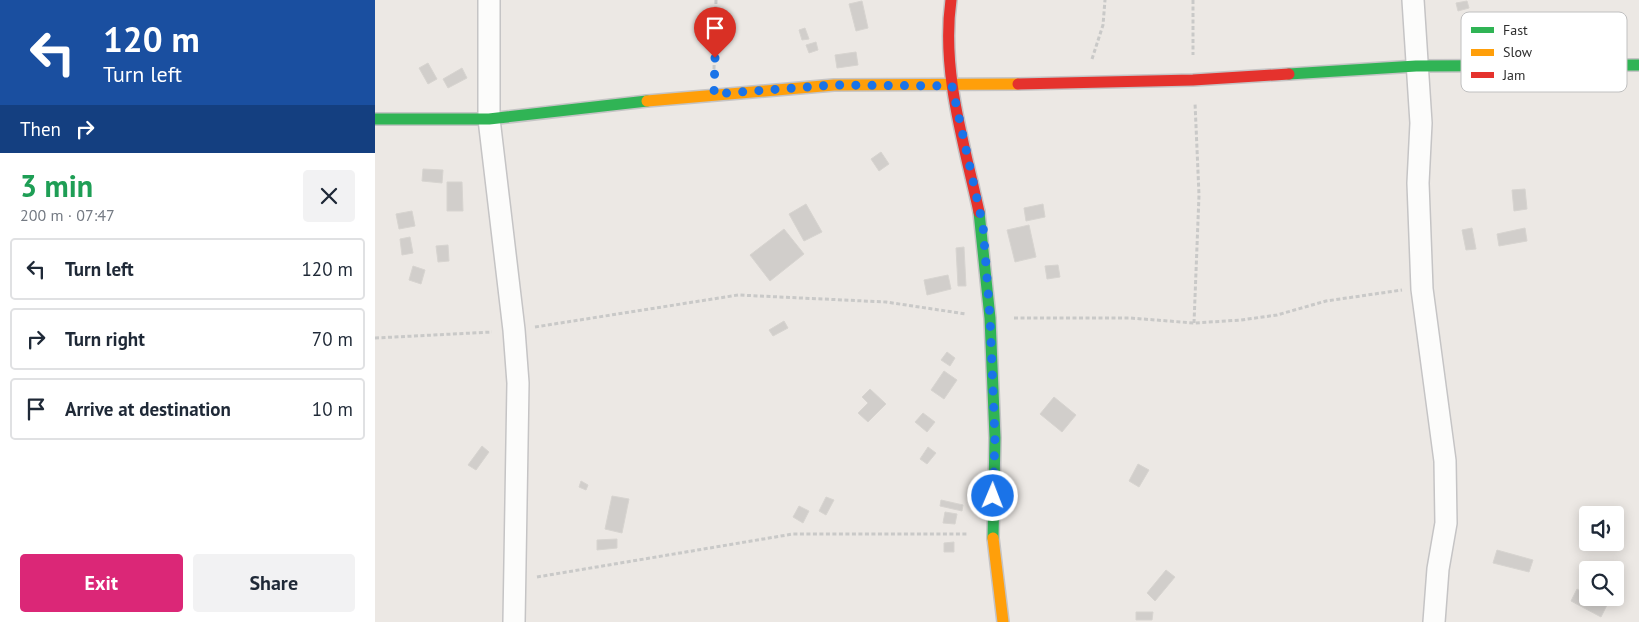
<!DOCTYPE html>
<meta charset="utf-8">
<style>
:root{--surface:#fff;--page:#f2f2f3;--text:#1f2937;--muted:#747a83;--line:#e0e1e3;--accent:#db2777}
body{margin:0;font-family:"PT Sans",sans-serif;background:var(--page);color:var(--text);height:100vh;display:flex;flex-direction:column;font-size:19px;white-space:nowrap}
*{box-sizing:border-box;margin:0}
p{font-size:16px;color:var(--muted)}
.icon{flex:none;width:28px;height:28px;fill:none;stroke:currentColor;stroke-width:2;stroke-linecap:round;stroke-linejoin:round}
.map{position:relative;flex:1;overflow:hidden}
.panel{display:flex;flex-direction:column;background:var(--surface);width:375px}
.panel>*{flex:none}
.guide{background:#1a4fa0;color:#fff;overflow:hidden}
.tools{position:absolute;left:1204px;top:506px;display:grid;gap:10px}
.tools a{display:grid;place-items:center;width:45px;height:45px;border-radius:5px;background:var(--surface);box-shadow:0 2px 12px #0003;font-size:25px}
.pin{position:absolute;display:grid;place-items:center;width:42px;height:42px;color:#fff;margin:-51px -21px;border-radius:50% 50% 50% 0;rotate:-45deg;box-shadow:0 0 5px #0007}
.pin .icon{rotate:45deg}
.me{position:absolute;width:55px;margin:-28px;rotate:1deg;stroke-linejoin:round;filter:drop-shadow(0 0 4px #0008)}
.turn{display:flex;align-items:center;gap:18px;height:105px;padding:0 20px;font-size:22px}
.turn .icon{width:65px;height:65px;stroke-width:2.5}
.turn b{display:block;font-size:35px;line-height:42px}
.then{display:flex;align-items:center;height:48px;padding:0 20px;background:#0003;gap:10px;font-size:19px}
.round{display:grid;place-items:center;flex:none;width:52px;height:52px;border-radius:5px;background:var(--page)}
.overview{display:flex;align-items:center;justify-content:space-between;height:85px;padding:0 20px}
h1{font-size:30px;font-weight:700;line-height:38px;color:#1e9e55}
.cta{display:flex;gap:10px;margin-top:auto;padding:10px 20px}
.cta a{flex:1;height:58px;border-radius:5px;background:var(--accent);color:#fff;font-size:20px;font-weight:700;line-height:58px;text-align:center}
.cta a+a{background:var(--page);color:var(--text)}
ul{padding:0;list-style:none}
li{display:flex;align-items:center;gap:15px;height:62px;margin:0 10px 8px;padding:0 10px;border:2px solid var(--line);border-radius:5px}
li div{flex:1}
li b{display:block;font-size:19px}
li em{font-style:normal}
main{display:flex;flex:1;min-height:0}
.map>svg:first-child{display:block}
.building{fill:#d1cecb;stroke:#d7d4d0}
.lines{fill:none;stroke-linecap:round;stroke-linejoin:round}
.street-casing{stroke:#c5c4c5;stroke-width:24}
.fast-casing{stroke:#c5c4c5;stroke-width:14}
.slow-casing{stroke:#c5c4c5;stroke-width:14}
.jam-casing{stroke:#c5c4c5;stroke-width:14}
.path{stroke:#c9c9c8;stroke-width:3;stroke-dasharray:4 2.5;stroke-linecap:butt}
.street{stroke:#fcfcfb;stroke-width:21}
.fast{stroke:#30b455;stroke-width:11}
.slow{stroke:#ff9f0a;stroke-width:11}
.jam{stroke:#e5322d;stroke-width:11}
.route{stroke:#1a73e8;stroke-width:9;stroke-dasharray:0 16.2}
.key{fill:#fff;stroke:#c0c0c0;stroke-width:1}
.key-label{font-size:14px;fill:#2e2e2e}
</style>
<main>
<section class="panel">
<div class="guide">
<div class="turn"><svg class="icon" aria-label="left" viewBox="0 0 24 24"><path d="M17 20v-9H6M10 6l-5 5 5 5"/></svg><div><b>120 m</b>Turn left</div></div>
<div class="then">Then<svg class="icon" aria-label="right" viewBox="0 0 24 24"><path d="M7 20v-9h11M14 6l5 5-5 5"/></svg></div>
</div>
<div class="overview"><div><h1>3 min</h1><p>200 m · 07:47</p></div><a class="round"><svg class="icon" aria-label="close" viewBox="0 0 24 24"><path d="M6 6l12 12M18 6L6 18"/></svg></a></div>
<ul>
<li><svg class="icon" aria-label="left" viewBox="0 0 24 24"><path d="M17 20v-9H6M10 6l-5 5 5 5"/></svg><div><b>Turn left</b></div><em>120 m</em></li>
<li><svg class="icon" aria-label="right" viewBox="0 0 24 24"><path d="M7 20v-9h11M14 6l5 5-5 5"/></svg><div><b>Turn right</b></div><em>70 m</em></li>
<li><svg class="icon" aria-label="arrive" viewBox="0 0 24 24"><path d="M6 21V4h12l-3 4 3 4H6"/></svg><div><b>Arrive at destination</b></div><em>10 m</em></li>
</ul>
<div class="cta"><a>Exit</a><a>Share</a></div>
</section>
<div class="map">
<svg width="1264" height="622" viewBox="0 0 1264 622">
<rect width="100%" height="100%" fill="#ece8e4"/>
<g class="building">
<polygon points="487,1 493,28 481,31 474,4"/>
<polygon points="1092,1 1094,8 1083,11 1081,3"/>
<polygon points="430,28 434,39 427,40 424,30"/>
<polygon points="441,42 443,50 434,53 431,45"/>
<polygon points="481,52 483,65 462,68 460,55"/>
<polygon points="53,63 62,79 53,84 44,68"/>
<polygon points="87,68 92,78 73,88 68,79"/>
<polygon points="506,152 514,164 504,171 496,159"/>
<polygon points="48,169 68,170 67,183 47,181"/>
<polygon points="72,182 87,182 88,211 72,211"/>
<polygon points="1150,189 1152,209 1139,211 1137,190"/>
<polygon points="431,204 447,232 429,241 414,214"/>
<polygon points="668,204 670,217 651,221 649,208"/>
<polygon points="37,211 40,226 24,229 21,214"/>
<polygon points="654,225 661,257 640,262 632,230"/>
<polygon points="1097,228 1101,249 1091,250 1087,230"/>
<polygon points="1150,228 1152,241 1124,246 1122,234"/>
<polygon points="409,229 429,254 395,281 375,255"/>
<polygon points="35,237 38,253 27,255 25,239"/>
<polygon points="73,245 74,261 63,262 61,246"/>
<polygon points="589,247 591,286 583,286 581,248"/>
<polygon points="683,265 685,277 672,279 670,266"/>
<polygon points="38,266 50,270 46,284 34,280"/>
<polygon points="573,275 576,289 552,295 549,280"/>
<polygon points="409,321 413,328 398,336 394,330"/>
<polygon points="572,352 580,358 575,366 566,360"/>
<polygon points="569,371 582,380 569,399 556,390"/>
<polygon points="495,389 511,404 493,422 483,413 493,403 487,397"/>
<polygon points="679,397 701,415 687,432 665,414"/>
<polygon points="548,413 560,422 552,432 540,422"/>
<polygon points="107,446 114,452 101,470 93,465"/>
<polygon points="553,447 561,453 552,464 545,459"/>
<polygon points="763,464 774,470 764,487 754,481"/>
<polygon points="206,481 213,485 211,490 204,487"/>
<polygon points="237,496 254,499 247,533 230,529"/>
<polygon points="451,497 459,500 451,515 444,511"/>
<polygon points="566,500 588,505 587,511 565,506"/>
<polygon points="424,506 434,511 428,523 418,517"/>
<polygon points="570,512 582,514 580,524 568,523"/>
<polygon points="242,539 242,548 222,550 222,540"/>
<polygon points="579,542 579,552 569,552 569,543"/>
<polygon points="1122,550 1158,560 1154,572 1118,563"/>
<polygon points="1215,565 1227,570 1212,570 1212,578 1209,577"/>
<polygon points="791,570 800,577 780,601 772,593"/>
<polygon points="1202,589 1212,595 1212,598 1217,598 1232,605 1226,617 1196,601"/>
<polygon points="761,612 778,612 777,620 761,620"/>
</g>
<g class="lines">
<defs>
<g id="street">
<polyline points="114,0 114,119 139,330 143,383 139,622"/>
<polyline points="1038,0 1046,123 1043,183 1047,289 1070,461 1071,523 1063,569 1059,622"/>
</g>
<g id="fast">
<polyline points="914,74 1041,66 1264,65"/>
<polyline points="0,119 114,119 272,101"/>
<polyline points="604,212 615,318 620,438 618,538"/>
</g>
<g id="slow">
<polyline points="272,101 459,85 643,84"/>
<polyline points="618,538 628,622"/>
</g>
<g id="jam">
<path d="M 576,0 C 566,71 589,143 604,212"/>
<polyline points="643,84 818,80 914,74"/>
</g>
</defs>
<use href="#street" class="street-casing"/>
<use href="#fast" class="fast-casing"/>
<use href="#slow" class="slow-casing"/>
<use href="#jam" class="jam-casing"/>
<g class="path">
<polyline points="818,0 818,55"/>
<polyline points="717,59 728,25 730,0"/>
<polyline points="339,69 341,0"/>
<polyline points="639,318 755,318 819,323 866,320 902,315 951,301 1027,290"/>
<polyline points="819,323 824,195 820,103"/>
<polyline points="160,327 363,295 511,302 591,314"/>
<polyline points="0,338 117,332"/>
<polyline points="162,577 418,534 592,534"/>
</g>
<use href="#street" class="street"/>
<use href="#fast" class="fast"/>
<use href="#slow" class="slow"/>
<use href="#jam" class="jam"/>
</g>
<g class="lines">
<polyline class="route" points="340,58 339,94 459,85 577,86 608,226 615,318 620,438 618,496"/>
</g>
<rect x="1086" y="12" width="166" height="80" rx="8" class="key"/>
<rect x="1096" y="27" width="23" height="6" fill="#30b455"/>
<rect x="1096" y="49" width="23" height="7" fill="#ff9f0a"/>
<rect x="1096" y="72" width="23" height="6" fill="#e5322d"/>
<g class="key-label">
<text x="1128" y="35">Fast</text>
<text x="1128" y="57">Slow</text>
<text x="1128" y="80">Jam</text>
</g>
</svg>
<div class="tools">
<a><svg class="icon" aria-label="sound" viewBox="0 0 24 24"><path d="M4 9h4l5-4v14l-5-4H4zM17 9q2 3 0 6"/></svg></a>
<a><svg class="icon" aria-label="search" viewBox="0 0 24 24"><circle cx="10" cy="10" r="6"/><path d="M15 15l6 6"/></svg></a>
</div>
<div class="pin" style="left:340px;top:58px;background:#d93025"><svg class="icon" aria-label="arrive" viewBox="0 0 24 24"><path d="M6 21V4h12l-3 4 3 4H6"/></svg></div>
<svg class="me" style="left:618px;top:496px" viewBox="-20 -20 40 40"><circle r="17" fill="#1a73e8" stroke="#fff" stroke-width="3"/><path d="M0-11L8 9 0 5-8 9z" fill="#fff"/></svg>
</div>
</main>
